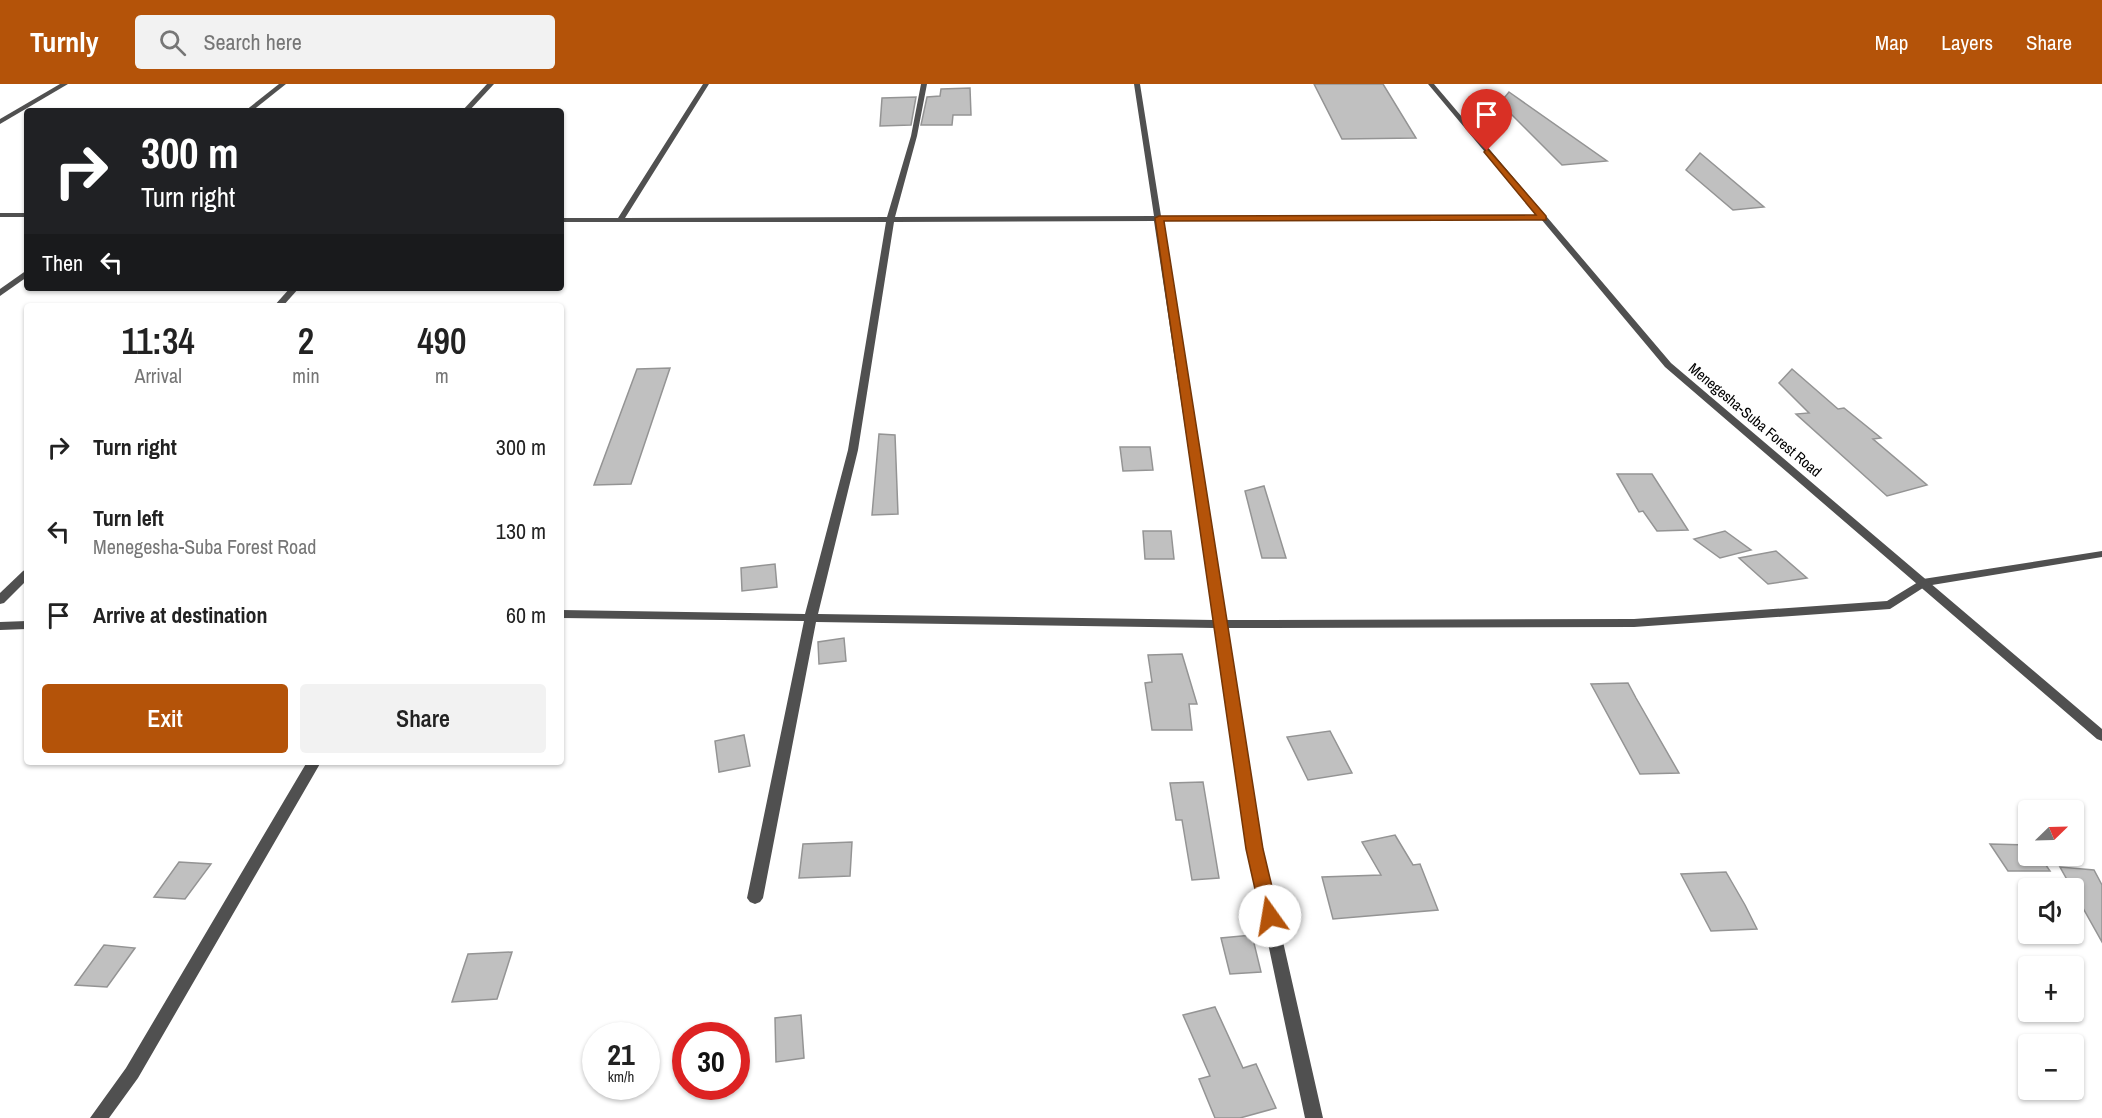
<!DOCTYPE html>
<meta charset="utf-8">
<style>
:root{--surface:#fff;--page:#f2f2f2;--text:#222;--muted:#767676;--accent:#b45309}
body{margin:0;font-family:"Archivo Narrow",sans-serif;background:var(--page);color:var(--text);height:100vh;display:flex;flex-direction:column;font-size:22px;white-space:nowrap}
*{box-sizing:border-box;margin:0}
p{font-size:20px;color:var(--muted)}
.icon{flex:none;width:33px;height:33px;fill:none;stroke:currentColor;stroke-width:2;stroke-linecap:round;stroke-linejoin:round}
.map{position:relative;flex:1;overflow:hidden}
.drawer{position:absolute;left:24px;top:219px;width:540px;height:462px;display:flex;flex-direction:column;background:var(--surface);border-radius:6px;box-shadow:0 2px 4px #0004}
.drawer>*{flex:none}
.banner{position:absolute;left:24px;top:24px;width:540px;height:183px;border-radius:6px;box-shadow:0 2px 4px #0004;background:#202124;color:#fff;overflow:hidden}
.needle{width:39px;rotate:67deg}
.tools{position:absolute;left:2018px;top:716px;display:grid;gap:12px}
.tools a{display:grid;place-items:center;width:66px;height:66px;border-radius:6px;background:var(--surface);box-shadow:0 2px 4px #0004;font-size:30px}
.speed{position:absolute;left:582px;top:938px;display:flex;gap:12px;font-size:30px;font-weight:700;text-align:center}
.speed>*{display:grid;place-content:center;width:78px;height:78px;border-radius:50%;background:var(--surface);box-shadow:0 2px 4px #0004;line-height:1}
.speed small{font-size:15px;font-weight:400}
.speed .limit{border:9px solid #d22;background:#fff;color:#111}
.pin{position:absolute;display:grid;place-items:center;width:51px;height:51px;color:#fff;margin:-62px -26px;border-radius:50% 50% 50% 0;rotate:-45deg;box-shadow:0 0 6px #0007}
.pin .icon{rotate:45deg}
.me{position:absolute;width:66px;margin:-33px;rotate:347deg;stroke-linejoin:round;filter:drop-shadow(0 0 4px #0008)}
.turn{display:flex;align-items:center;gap:21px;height:126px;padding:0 18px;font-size:27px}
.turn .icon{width:78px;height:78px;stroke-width:2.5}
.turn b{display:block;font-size:42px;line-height:51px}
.then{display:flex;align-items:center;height:57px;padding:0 18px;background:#0003;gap:12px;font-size:22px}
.eta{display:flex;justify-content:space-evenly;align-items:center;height:102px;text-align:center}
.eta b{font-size:36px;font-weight:600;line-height:42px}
.action{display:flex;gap:12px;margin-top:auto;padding:12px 18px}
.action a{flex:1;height:69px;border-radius:6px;background:var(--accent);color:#fff;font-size:24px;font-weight:600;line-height:69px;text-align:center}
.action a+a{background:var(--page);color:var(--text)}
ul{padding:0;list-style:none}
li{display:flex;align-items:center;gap:18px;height:84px;padding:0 18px}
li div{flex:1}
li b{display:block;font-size:22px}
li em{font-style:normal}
header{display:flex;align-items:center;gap:36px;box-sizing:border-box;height:84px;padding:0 30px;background:var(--accent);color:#fff}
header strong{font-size:28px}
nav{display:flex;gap:33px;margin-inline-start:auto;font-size:21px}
.search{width:420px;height:54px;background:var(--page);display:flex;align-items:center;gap:15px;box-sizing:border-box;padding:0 21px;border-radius:6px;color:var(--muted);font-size:22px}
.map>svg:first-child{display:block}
.building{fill:#c0c0c0;stroke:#949494;stroke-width:1.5}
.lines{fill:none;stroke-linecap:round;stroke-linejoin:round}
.minor{fill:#505050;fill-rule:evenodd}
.tertiary{fill:#505050;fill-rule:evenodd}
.route{fill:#b45309;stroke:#753606;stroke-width:1.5}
.labels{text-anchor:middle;stroke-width:5;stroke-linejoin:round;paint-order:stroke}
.street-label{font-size:15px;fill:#000;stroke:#fff}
</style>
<header>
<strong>Turnly</strong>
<div class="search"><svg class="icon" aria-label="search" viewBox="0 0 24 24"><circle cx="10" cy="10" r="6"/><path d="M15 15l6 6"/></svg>Search here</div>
<nav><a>Map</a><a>Layers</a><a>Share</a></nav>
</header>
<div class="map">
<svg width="2102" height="1034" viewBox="0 0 2102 1034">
<rect width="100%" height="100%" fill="#fff"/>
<g class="building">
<polygon points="1314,0 1383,0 1416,54 1342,55"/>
<polygon points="970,4 971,31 953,31 952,41 921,41 927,13 940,12 941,5"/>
<polygon points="1509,8 1607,77 1562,81 1500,19"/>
<polygon points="916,13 911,41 880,42 882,14"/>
<polygon points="1700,69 1764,123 1733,126 1686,86"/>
<polygon points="670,284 631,400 594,401 637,285"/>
<polygon points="1792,285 1838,325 1844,324 1881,354 1873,355 1927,401 1887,412 1796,330 1809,329 1779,299"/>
<polygon points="879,350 895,351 898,430 872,431"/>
<polygon points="1120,363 1150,363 1153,386 1123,387"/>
<polygon points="1617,390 1652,390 1688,446 1657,447 1643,427 1639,428"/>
<polygon points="1264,402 1286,474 1262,474 1245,407"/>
<polygon points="1143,447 1171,447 1174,475 1145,475"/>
<polygon points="1725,447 1751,466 1720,474 1694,455"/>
<polygon points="1776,467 1807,494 1768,500 1739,474"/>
<polygon points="775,480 777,503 742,507 741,484"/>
<polygon points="844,554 846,577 819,580 818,558"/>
<polygon points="1182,570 1197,620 1189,620 1192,646 1152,646 1145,599 1152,598 1148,571"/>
<polygon points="1628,599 1636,614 1679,689 1640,690 1591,600"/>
<polygon points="1330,647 1352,689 1308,696 1287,653"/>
<polygon points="744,651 750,682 719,688 715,657"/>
<polygon points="1203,698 1219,794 1192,796 1182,736 1176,736 1170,699"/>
<polygon points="1395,751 1413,781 1420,780 1438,826 1333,835 1322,793 1381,791 1362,758"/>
<polygon points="852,758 850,792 799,794 803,760"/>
<polygon points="1990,760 2028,761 2028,771 2039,771 2050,787 2008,787"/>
<polygon points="179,778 211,780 185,815 154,813"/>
<polygon points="2060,783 2094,786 2102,801 2102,858"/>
<polygon points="1726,788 1745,821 1757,845 1711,847 1681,790"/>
<polygon points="1252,851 1261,888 1230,890 1221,854"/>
<polygon points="104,861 135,864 107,903 75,901"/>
<polygon points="512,868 497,915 452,918 468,870"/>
<polygon points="1215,923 1243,984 1256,980 1276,1024 1240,1034 1215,1034 1199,995 1210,992 1183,931"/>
<polygon points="801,931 804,974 776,978 775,934"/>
</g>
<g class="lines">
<g class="minor">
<polygon points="60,0 68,0 0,40 0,35"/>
<polygon points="279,0 286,0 252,27 245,27"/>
<polygon points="487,0 494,0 469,27 462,27"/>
<path d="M 703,0 L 709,0 L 625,134 L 887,133 L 911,52 L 921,0 L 927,0 L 917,52 L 895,133 L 1154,132 L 1134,0 L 1140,0 L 1161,132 L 1546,132 L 1547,134 L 1543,136 L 1162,137 L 1226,536 L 1634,535 L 1887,517 L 1923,495 L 2102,467 L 2102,473 L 1926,502 L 1890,525 L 1634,543 L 1227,544 L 1262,765 L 1323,1034 L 1305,1034 L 1248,765 L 1215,544 L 816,538 L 763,814 L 760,818 L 755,820 L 750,818 L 747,814 L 804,537 L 561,534 L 561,526 L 805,530 L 848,366 L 886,138 L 561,138 L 561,134 L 618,134 ZM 1154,137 L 1214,536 L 818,530 L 858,366 L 894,138 Z"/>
<rect x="0" y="129" width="27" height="4"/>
<polygon points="27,186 27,193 0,212 0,205"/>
<polygon points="290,204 299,204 283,222 274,222"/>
<polygon points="27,485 27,496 4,519 0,520 0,509 23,487"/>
<polygon points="27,537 27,545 0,546 0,538"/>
<polygon points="307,678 321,678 138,994 109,1034 90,1034 126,984"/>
</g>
<polygon class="tertiary" points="1428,0 1434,0 1671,279 2102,645 2102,657 2097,655 1665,283"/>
</g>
<polygon class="route" points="1487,64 1546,132 1546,136 1164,137 1263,765 1279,832 1276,837 1264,837 1261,832 1246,765 1155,134 1159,132 1536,131 1484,68"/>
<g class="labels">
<g class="street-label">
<text transform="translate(1755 336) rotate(40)" y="5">Menegesha-Suba Forest Road</text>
</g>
</g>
</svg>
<div class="tools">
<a><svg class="needle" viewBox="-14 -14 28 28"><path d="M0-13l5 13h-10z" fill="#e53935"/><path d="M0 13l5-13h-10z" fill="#767676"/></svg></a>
<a><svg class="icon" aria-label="sound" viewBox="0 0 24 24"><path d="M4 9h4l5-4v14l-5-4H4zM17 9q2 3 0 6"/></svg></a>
<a>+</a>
<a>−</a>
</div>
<div class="speed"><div>21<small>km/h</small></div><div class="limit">30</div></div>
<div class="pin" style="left:1487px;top:67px;background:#d93025"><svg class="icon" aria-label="arrive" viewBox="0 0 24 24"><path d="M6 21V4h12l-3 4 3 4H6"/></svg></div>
<svg class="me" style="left:1270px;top:832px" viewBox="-20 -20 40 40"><circle r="19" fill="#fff"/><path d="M0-13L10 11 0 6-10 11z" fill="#b45309"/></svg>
<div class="banner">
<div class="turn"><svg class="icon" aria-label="right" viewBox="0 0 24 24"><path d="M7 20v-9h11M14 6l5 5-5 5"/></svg><div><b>300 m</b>Turn right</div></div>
<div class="then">Then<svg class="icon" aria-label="left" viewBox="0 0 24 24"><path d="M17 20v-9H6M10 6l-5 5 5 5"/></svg></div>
</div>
<section class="drawer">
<div class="eta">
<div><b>11:34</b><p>Arrival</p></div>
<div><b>2</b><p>min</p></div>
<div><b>490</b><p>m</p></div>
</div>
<ul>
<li><svg class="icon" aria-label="right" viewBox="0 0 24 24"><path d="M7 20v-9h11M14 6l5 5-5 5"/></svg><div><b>Turn right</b></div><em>300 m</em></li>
<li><svg class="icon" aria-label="left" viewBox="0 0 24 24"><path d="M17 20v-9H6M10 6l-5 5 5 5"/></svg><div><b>Turn left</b><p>Menegesha-Suba Forest Road</p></div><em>130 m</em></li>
<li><svg class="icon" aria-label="arrive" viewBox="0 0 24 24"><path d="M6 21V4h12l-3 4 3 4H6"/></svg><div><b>Arrive at destination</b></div><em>60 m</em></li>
</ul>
<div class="action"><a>Exit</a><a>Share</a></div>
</section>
</div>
